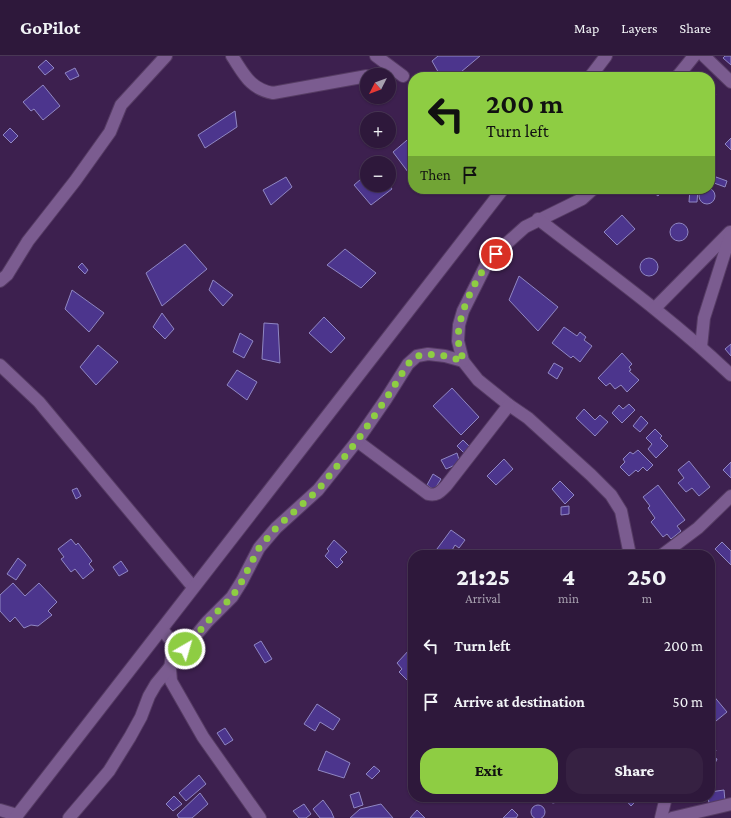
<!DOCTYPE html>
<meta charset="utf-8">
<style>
:root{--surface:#2e183b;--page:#362142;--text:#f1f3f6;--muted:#a7a0af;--line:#493755;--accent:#8ecd43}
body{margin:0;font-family:"Crimson Pro",serif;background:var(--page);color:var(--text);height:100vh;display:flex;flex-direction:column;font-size:15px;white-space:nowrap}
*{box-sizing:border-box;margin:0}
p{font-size:13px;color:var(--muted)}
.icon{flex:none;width:22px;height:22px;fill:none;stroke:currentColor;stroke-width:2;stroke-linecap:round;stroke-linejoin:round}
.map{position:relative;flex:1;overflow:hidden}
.side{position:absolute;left:408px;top:494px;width:307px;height:252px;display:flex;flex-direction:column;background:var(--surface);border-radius:16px;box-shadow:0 1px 3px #0004,0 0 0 1px var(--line)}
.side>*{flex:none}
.banner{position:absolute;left:408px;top:16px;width:307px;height:122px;border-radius:16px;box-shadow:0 1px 3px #0004,0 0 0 1px var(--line);background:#8ecd43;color:#111;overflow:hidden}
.needle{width:26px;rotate:228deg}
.buttons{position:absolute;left:360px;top:12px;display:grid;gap:8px}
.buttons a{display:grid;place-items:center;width:36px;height:36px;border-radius:50%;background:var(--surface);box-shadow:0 1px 3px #0004,0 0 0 1px var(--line);font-size:20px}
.pin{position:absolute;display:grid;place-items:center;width:34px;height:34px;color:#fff;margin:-17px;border:2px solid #fff;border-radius:50%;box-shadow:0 1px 4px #0007}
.me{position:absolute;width:44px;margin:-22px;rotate:38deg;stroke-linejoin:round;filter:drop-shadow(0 0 3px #0008)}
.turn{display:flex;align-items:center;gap:14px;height:84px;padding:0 12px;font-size:18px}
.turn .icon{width:52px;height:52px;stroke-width:2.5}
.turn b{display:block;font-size:28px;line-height:34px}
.then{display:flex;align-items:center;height:38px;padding:0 12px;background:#0003;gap:8px;font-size:15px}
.eta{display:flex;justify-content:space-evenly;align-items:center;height:68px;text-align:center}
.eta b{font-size:24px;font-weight:800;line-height:28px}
.button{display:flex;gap:8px;margin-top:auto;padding:8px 12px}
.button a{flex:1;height:46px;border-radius:16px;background:var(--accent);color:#111;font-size:16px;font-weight:800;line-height:46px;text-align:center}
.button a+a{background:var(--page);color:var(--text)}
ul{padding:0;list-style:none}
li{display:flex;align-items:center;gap:12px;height:56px;padding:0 12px}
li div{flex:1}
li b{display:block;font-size:15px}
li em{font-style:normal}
header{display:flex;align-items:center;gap:24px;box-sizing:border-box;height:56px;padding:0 20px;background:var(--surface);border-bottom:1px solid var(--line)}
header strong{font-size:19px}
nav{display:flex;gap:22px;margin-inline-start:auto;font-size:14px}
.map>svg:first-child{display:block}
.building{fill:#4c358d;stroke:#9087c3}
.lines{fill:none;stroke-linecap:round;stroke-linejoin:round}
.minor-casing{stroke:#563c64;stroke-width:14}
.minor{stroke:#7b5c90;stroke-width:12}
.route{stroke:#8ecd43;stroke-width:7;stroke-dasharray:0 12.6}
</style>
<header>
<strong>GoPilot</strong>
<nav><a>Map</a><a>Layers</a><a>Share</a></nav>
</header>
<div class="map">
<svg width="731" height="762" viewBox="0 0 731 762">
<rect width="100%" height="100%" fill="#3d204f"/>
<g class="building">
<polygon points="438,0 480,0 455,21 441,21 432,5"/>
<polygon points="725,0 731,0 731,9 723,2"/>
<polygon points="46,4 54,12 45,19 38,11"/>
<polygon points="75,12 79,20 70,24 65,17"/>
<polygon points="43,29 60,50 43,64 34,53 31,55 23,46"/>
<polygon points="710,33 716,38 710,45 713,47 710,51"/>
<polygon points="235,55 237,71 205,92 198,79"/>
<polygon points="10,72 18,80 11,87 3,79"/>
<polygon points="413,79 413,115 408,116 393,96"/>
<polygon points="731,82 731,94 725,88"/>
<polygon points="367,118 367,129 389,129 392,133 371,149 354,129"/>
<polygon points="286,121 292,131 271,149 263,134"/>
<polygon points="716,121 727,125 725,131 714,127"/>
<circle cx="707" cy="140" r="8"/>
<polygon points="649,133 664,133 658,140"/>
<polygon points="690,133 698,133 697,146 689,146"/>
<polygon points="622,159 635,173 617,189 604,176"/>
<circle cx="679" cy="176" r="9"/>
<polygon points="185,188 207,213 162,250 146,217"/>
<polygon points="345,193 376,217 361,232 327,209"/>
<circle cx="649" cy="211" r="9"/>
<polygon points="82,207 88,214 85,218 78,211"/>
<polygon points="519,220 558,251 538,275 509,244"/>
<polygon points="213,224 233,239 223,250 209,234"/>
<polygon points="72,234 104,257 89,276 65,253"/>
<polygon points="162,257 174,273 165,283 153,271"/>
<polygon points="324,261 345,282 331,297 309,277"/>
<polygon points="264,267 278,268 280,307 262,303"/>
<polygon points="564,271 577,280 580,276 586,281 584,284 592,290 580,306 573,300 571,302 552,287"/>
<polygon points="240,277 253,285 244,302 233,296"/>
<polygon points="731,288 731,300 725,293"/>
<polygon points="98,289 118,306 96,329 80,311"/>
<polygon points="622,297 632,308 629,311 631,314 629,315 639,324 627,336 621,329 615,333 610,327 606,330 598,322"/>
<polygon points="554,307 563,312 557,323 548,317"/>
<polygon points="237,314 257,326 247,344 227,329"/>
<polygon points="452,332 479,361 461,379 433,350"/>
<polygon points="629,348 635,354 622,367 612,357 619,349 623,353"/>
<polygon points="584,353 595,364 600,359 608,366 595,380 576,362"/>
<polygon points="641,360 648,367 640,376 633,370"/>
<polygon points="655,373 662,380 660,382 668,390 656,402 648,393 652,388 646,382"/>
<polygon points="463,384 470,391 464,397 457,390"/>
<polygon points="638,394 653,409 647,415 643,411 638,416 636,414 629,420 620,411 625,406 623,403 630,396 633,398"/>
<polygon points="457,397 460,407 446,413 441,404"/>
<polygon points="504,403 513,413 496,429 487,420"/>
<polygon points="689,405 710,431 699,440 692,432 686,436 678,427 684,422 678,414"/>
<polygon points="731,406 731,422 723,414"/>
<polygon points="433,418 441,423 434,434 427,429"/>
<polygon points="560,425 574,439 565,448 552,433"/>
<polygon points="658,429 685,464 677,470 681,475 671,483 667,478 663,481 651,466 655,462 648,452 650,450 643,441"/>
<polygon points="77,432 81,440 76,443 72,434"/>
<polygon points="569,450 569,458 561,459 561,451"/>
<polygon points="451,474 465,484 459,492 455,489 451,496 453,498 453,499 437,499 434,497"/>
<polygon points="71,483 76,489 78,487 92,505 89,508 94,514 83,523 75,513 71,516 61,503 64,501 58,493"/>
<polygon points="334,484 347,496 340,503 343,506 337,512 325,500 329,495 327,493"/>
<polygon points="722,486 731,495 731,509 715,493"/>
<polygon points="18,502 26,509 16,524 7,518"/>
<polygon points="121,505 128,515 119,520 113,511"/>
<polygon points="13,527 25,540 39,527 57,546 48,555 52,559 38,570 31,569 24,572 15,561 10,566 0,555 0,539"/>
<polygon points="409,554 413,554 413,565 408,564"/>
<polygon points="261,585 272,603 265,607 254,589"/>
<polygon points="410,593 413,596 413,619 408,625 399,616 402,613 397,607"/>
<polygon points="712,638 727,656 716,665 710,658 710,656 713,653 710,649 710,640"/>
<polygon points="317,648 340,663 333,674 320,666 315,675 304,668"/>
<polygon points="225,672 233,684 225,689 217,677"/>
<polygon points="710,691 716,694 713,701 717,703 712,714 710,714"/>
<polygon points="326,695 350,707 344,722 318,714"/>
<polygon points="374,710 380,715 372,723 366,718"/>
<polygon points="199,719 206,728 186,745 179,737"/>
<polygon points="724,734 725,745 709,747 708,741 710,741 710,736"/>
<polygon points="359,736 363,749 354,752 350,739"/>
<polygon points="200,737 208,748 192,762 179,762 177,759"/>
<polygon points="174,740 182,748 173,755 166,748"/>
<polygon points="546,741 561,741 557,746 553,747 548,745"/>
<polygon points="623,741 632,741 636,745 631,750"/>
<polygon points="323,744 331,755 334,762 320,762 313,753"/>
<polygon points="304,748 311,758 306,762 299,762 293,755"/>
<polygon points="381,748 393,762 350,762 360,753"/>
<circle cx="538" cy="756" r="7"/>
<polygon points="512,753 518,759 516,762 503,762"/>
<polygon points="417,754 425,762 410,762"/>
</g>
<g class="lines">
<defs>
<g id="minor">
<path d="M 232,0 C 244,18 250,33 273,37 L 367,20"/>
<polyline points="376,0 403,20"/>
<polyline points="704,0 731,26"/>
<polyline points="590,21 606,0"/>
<polyline points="677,21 694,0"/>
<polyline points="593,133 582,143 525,171 506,188 487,207 463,255 459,269 458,285 463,305 478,324 509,349 528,362 591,419 611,439 621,455 630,499"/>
<path d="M 538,163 C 604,214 671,262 731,319"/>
<polyline points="0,225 7,219 28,185 75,125 110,76 121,49 166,0"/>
<polyline points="655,252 730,176"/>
<polyline points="701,291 704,262 731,177"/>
<polyline points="0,309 39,346 193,531"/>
<path d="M 357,385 L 428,438 C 437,440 440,436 446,430 L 509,349"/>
<polyline points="662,499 698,472 731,440"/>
<polyline points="162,573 171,585 172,598 170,613 171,625 203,681 260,762"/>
<polyline points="0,754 17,759"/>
<polyline points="15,762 503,133"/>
<polyline points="69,762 109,715 130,681 141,661 149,640 156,628 207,566 232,541 242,525 259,492 276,472 318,434 357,385 386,343 408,308 417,300 428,298 445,300 463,305"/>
<polyline points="661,762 666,741"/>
<polyline points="672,762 731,748"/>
</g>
</defs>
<use href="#minor" class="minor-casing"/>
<use href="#minor" class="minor"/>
</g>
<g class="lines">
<path class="route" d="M 185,593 L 207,566 L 232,541 L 242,525 L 259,492 L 276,472 L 318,434 L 357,385 L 386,343 L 408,308 L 417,300 L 428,298 L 445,300 L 463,305 C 462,298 459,291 458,284 C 458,256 477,218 496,198"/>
</g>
</svg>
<div class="buttons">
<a><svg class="needle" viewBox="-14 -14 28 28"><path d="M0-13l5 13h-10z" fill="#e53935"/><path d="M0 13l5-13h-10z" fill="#a7a0af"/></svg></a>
<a>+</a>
<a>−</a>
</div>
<div class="pin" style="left:496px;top:198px;background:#d93025"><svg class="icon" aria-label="arrive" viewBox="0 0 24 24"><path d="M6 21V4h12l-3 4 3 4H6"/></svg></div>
<svg class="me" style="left:185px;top:593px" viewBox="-20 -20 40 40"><circle r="17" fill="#8ecd43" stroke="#fff" stroke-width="3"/><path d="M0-11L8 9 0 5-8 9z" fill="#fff"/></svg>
<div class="banner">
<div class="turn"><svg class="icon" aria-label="left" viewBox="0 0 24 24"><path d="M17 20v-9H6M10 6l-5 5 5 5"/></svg><div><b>200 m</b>Turn left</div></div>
<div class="then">Then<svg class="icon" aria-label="arrive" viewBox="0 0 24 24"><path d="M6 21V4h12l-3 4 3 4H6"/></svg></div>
</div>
<section class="side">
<div class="eta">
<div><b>21:25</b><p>Arrival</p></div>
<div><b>4</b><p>min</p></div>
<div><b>250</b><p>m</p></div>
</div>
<ul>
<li><svg class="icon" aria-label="left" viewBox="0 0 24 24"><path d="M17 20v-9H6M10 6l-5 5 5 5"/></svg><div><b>Turn left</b></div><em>200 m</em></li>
<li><svg class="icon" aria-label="arrive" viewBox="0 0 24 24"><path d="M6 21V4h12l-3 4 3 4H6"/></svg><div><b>Arrive at destination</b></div><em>50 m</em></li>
</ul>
<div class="button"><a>Exit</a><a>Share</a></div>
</section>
</div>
